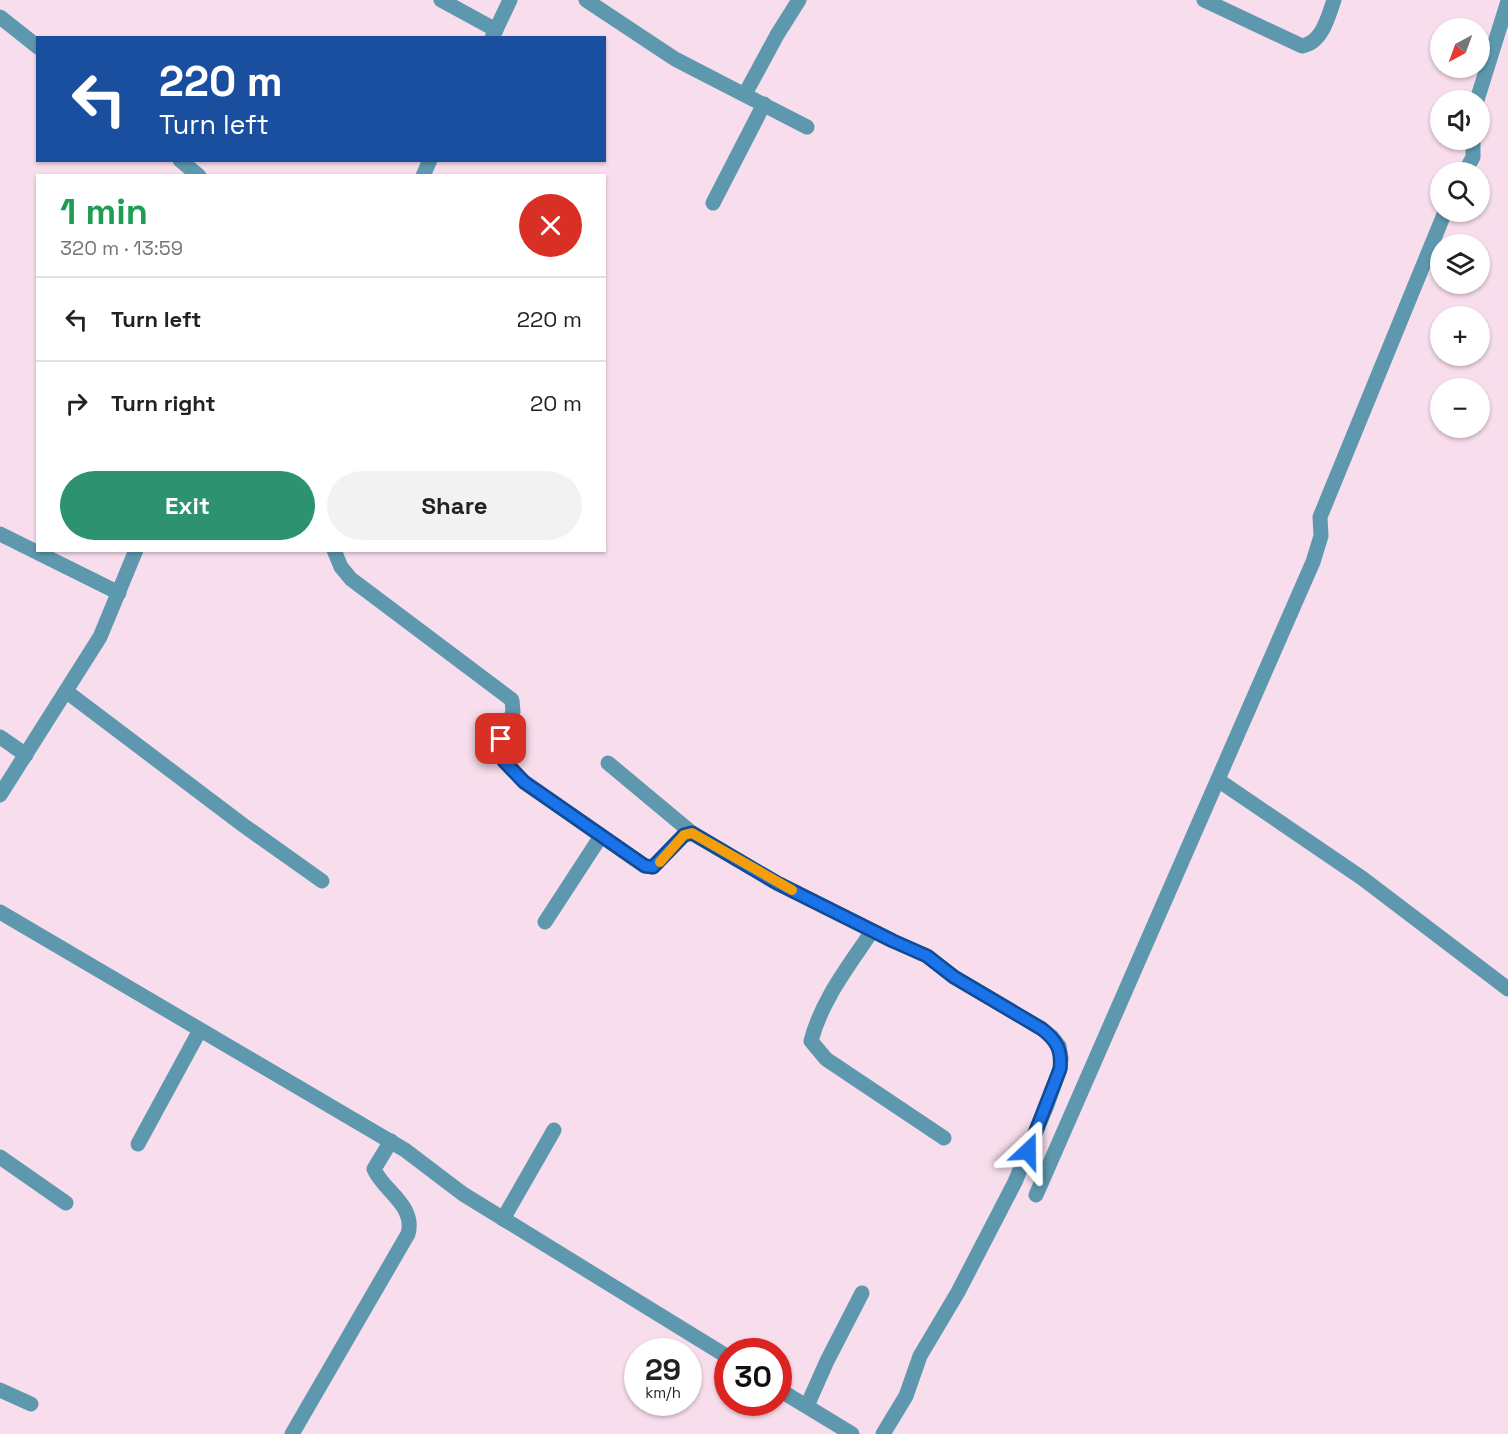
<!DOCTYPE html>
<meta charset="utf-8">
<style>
:root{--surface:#fff;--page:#f2f2f2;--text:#222;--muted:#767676;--line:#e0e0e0;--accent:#2d926f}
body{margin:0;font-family:"Space Grotesk",sans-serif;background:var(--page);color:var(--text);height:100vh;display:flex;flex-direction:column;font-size:22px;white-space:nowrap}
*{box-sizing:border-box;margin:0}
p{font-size:20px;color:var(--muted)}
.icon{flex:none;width:33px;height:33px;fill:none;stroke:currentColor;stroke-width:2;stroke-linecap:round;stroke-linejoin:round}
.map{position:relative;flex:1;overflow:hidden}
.side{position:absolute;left:36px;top:174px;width:570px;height:378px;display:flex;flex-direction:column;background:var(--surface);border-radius:0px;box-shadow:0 2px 4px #0004}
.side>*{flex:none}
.hud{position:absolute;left:36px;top:36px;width:570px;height:126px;border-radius:0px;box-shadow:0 2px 4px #0004;background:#1a4fa0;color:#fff;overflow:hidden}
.needle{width:39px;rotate:221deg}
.fabs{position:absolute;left:1430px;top:18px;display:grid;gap:12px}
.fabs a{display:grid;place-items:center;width:60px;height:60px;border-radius:50%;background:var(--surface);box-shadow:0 2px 4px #0004;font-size:30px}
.speed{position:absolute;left:624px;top:1338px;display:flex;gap:12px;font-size:30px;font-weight:700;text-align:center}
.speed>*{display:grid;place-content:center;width:78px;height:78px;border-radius:50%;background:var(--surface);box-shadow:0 2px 4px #0004;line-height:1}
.speed small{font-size:15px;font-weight:400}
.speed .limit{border:9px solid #d22;background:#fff;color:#111}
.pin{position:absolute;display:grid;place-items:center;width:51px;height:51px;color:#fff;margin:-26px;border-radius:12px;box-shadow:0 3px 9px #0006}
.me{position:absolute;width:66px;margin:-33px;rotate:23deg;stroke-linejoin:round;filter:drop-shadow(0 0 4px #0008)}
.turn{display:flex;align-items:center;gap:21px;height:126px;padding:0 24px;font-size:27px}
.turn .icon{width:78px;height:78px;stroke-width:2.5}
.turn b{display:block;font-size:42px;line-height:51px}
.round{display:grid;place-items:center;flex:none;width:63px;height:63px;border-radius:32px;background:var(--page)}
.summary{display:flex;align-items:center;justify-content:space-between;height:102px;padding:0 24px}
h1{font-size:36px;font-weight:800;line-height:45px;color:#1e9e55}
.cta{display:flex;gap:12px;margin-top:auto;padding:12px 24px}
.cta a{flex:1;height:69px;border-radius:36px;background:var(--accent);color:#fff;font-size:24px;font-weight:800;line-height:69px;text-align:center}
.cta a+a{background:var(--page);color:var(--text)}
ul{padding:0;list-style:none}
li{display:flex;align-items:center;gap:18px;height:84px;padding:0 24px;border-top:2px solid var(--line)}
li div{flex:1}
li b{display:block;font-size:22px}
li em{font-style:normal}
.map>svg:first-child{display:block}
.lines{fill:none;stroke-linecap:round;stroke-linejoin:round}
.minor{stroke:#5d98af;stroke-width:15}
.route-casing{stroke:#114b97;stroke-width:15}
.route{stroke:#1a73e8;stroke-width:10}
.slow{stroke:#f59e0b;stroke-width:10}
</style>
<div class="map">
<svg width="1508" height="1434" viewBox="0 0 1508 1434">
<rect width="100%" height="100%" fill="#f8deec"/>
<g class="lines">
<g class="minor">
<polyline points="441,0 496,30"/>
<polyline points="586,0 675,59 807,127"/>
<path d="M 1204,0 L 1302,46 C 1322,43 1328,17 1334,0"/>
<polyline points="0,17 38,47"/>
<polyline points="492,38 510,0"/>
<polyline points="745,94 777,35 799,0"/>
<polyline points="1477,100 1508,1"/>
<polyline points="180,160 199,176"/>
<polyline points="1465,172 1473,157 1473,140"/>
<polyline points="423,176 430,160"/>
<polyline points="713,203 764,104"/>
<polyline points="0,534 119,593"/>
<polyline points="334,550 341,567 351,579 512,700 513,712 501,739 501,752 504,761 524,782 636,860 645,866 653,867 684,835 692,833 777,883 893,941 927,956 954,977 1042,1029 1052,1037 1059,1046 1061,1058 1060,1069 1047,1105 1015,1182 958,1292 920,1356 906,1396 883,1434"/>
<polyline points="67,692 243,825 322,881"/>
<polyline points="0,737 26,755"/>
<polyline points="608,763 692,833"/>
<polyline points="1218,780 1362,878 1508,989"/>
<polyline points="0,795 100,637 136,550"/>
<polyline points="0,912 405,1150 463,1194 728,1357"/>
<polyline points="545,922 601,836"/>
<path d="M 872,931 C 849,966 822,999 811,1041 L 826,1059 L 944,1138"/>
<polyline points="138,1144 200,1030"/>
<polyline points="0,1157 66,1203"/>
<polyline points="1036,1195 1313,562 1321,536 1320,517 1445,212"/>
<polyline points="503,1219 554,1130"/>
<polyline points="778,1389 852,1434"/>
<polyline points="0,1390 31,1404"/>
<polyline points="807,1406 827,1361 862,1293"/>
<path d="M 292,1434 L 408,1234 C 416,1205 383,1191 374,1169 L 391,1141"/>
</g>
</g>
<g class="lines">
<defs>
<path id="route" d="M 501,739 L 501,752 L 504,761 L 524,782 L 645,866 L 653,867 L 684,835 L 692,833 L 777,883 L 893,941 L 927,956 L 954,977 L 1042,1029 C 1057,1041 1062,1050 1060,1069 L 1028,1151"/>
</defs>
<use href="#route" class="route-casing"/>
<use href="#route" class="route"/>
<polyline class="slow" points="660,862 684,835 692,833 792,890"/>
</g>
</svg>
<div class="fabs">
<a><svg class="needle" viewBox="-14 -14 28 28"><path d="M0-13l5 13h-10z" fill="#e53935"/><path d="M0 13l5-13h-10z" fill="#767676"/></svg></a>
<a><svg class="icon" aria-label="sound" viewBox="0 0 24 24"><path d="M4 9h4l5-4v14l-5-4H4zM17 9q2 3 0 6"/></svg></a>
<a><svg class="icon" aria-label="search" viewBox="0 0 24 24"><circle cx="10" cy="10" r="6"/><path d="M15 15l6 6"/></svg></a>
<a><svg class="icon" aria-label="layers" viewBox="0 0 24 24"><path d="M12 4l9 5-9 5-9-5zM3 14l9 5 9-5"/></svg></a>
<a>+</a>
<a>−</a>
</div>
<div class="speed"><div>29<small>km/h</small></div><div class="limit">30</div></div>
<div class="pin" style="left:501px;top:739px;background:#d93025"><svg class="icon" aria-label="arrive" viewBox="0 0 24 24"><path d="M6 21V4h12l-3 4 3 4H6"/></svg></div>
<svg class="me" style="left:1028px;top:1151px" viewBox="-20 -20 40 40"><path d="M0-17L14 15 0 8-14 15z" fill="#1a73e8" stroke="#fff" stroke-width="4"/></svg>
<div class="hud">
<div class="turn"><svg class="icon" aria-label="left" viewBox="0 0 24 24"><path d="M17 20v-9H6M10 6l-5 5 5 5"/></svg><div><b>220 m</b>Turn left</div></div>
</div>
<section class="side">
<div class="summary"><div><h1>1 min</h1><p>320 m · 13:59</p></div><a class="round" style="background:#d93025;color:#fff"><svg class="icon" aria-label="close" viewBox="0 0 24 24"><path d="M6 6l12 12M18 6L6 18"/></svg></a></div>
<ul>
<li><svg class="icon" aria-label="left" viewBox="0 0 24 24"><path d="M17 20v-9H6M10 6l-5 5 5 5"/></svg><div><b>Turn left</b></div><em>220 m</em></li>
<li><svg class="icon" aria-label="right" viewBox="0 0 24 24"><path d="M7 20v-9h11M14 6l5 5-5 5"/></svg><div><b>Turn right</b></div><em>20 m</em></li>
</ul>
<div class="cta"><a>Exit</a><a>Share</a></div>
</section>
</div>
